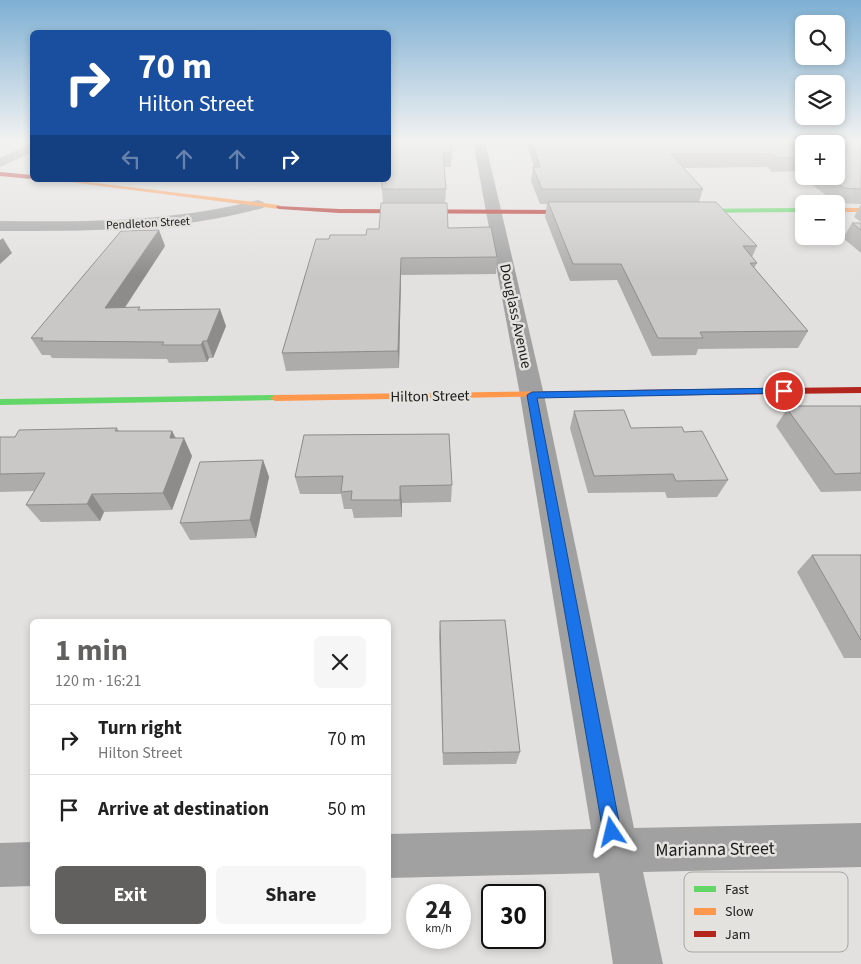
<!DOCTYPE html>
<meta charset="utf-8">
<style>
:root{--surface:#fff;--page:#f6f6f6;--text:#222;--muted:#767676;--line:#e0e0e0;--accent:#61605e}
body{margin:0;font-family:"Source Sans 3",sans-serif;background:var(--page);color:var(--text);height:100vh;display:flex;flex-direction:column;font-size:19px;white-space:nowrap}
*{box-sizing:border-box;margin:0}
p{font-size:16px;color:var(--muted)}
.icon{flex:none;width:28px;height:28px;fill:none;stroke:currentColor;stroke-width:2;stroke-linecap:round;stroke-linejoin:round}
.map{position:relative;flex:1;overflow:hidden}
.details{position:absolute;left:30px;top:619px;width:361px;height:315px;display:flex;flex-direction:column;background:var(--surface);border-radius:8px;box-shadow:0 2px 8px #0003}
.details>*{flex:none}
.guide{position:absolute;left:30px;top:30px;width:361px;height:152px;border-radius:8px;box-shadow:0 2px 8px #0003;background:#1a4fa0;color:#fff;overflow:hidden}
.fabs{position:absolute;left:795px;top:15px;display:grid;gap:10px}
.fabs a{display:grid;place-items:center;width:50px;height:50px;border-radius:8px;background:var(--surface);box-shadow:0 2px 8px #0003;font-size:25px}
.speed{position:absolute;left:406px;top:884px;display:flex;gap:10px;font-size:25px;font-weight:700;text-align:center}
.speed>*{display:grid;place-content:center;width:65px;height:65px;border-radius:50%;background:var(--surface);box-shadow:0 2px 8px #0003;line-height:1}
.speed small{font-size:12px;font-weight:400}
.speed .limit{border:2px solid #111;border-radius:8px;background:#fff;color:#111}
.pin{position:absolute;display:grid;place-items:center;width:42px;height:42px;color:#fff;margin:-21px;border:2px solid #fff;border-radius:50%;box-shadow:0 1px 5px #0007}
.me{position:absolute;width:55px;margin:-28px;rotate:350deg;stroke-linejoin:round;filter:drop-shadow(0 0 4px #0008)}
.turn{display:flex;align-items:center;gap:18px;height:105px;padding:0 25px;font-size:22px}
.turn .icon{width:65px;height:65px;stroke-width:2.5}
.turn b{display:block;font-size:35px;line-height:42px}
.lanes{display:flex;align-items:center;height:48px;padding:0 25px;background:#0003;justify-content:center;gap:25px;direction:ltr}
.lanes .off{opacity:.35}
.round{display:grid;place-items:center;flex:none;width:52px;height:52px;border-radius:8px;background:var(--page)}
.headline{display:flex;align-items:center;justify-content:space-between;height:85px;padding:0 25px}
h1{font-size:30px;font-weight:700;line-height:38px;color:var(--accent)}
.button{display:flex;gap:10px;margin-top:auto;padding:10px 25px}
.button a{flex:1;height:58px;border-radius:8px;background:var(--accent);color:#fff;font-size:20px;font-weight:700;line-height:58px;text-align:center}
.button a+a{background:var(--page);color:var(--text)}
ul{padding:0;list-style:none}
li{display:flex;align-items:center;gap:15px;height:70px;padding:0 25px;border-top:1px solid var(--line)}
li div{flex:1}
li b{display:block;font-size:19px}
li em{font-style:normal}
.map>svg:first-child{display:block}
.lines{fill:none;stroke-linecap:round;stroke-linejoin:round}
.street{fill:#a2a1a1;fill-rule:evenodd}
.fast{fill:#63d668;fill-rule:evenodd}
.slow{fill:#ff974d;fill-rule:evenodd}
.jam{fill:#b3261e;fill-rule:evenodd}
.wall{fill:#adacaa;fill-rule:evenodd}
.shaded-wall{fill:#8d8c8b}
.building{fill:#c9c8c6;stroke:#8d8c8b}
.route{fill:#1a73e8;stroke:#114b97}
.labels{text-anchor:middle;stroke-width:5;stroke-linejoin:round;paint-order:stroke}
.far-street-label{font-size:12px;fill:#1b1b19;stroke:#e4e2de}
.street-label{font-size:15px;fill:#1b1b19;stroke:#e4e2de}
.near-street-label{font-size:18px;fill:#1b1b19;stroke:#e4e2de}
.key{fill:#e4e2de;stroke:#a8a6a3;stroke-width:1}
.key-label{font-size:14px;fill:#1b1b19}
</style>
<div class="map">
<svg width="861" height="964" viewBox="0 0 861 964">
<rect width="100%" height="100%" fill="#e3e1df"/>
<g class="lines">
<g class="street">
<polygon points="473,141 485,141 544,395 634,828 861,823 861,867 643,872 663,964 613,964 599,873 389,878 389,834 591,829 520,395"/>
<polygon points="32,143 32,152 0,167 0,158"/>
<path d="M 258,200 L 263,202 L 266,205 L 263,208 C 175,232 91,231 0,231 L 0,221 C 90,222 170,222 258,200 Z"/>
<polygon points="32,842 32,886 0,887 0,843"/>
</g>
<g class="fast">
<polygon points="804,208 804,212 687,213 684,211 687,209"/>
<polygon points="275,395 278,396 280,398 278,400 0,405 0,399"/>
</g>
<g class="slow">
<polygon points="54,180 71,180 279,205 282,207 279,209"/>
<rect x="836" y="208" width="25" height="4"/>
<polygon points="627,390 630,391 632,393 630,395 275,401 270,398 275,395"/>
</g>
<g class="jam">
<polygon points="0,172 32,175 32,179 0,176"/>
<polygon points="277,206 339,209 584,210 587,212 584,214 339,213 279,209 276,207"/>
<polygon points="861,387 861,393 627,396 622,393 627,390"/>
</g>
</g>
<g class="wall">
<polygon points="389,141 452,153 451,167 444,167 446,189 445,203 448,228 497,257 496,274 401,275 399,368 286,371 282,353 329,239 366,235 379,229 383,203 382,189"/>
<path d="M 529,141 L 861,141 L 861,204 L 836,203 L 794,171 L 772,172 L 767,167 L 684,168 L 703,189 L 699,202 L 757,246 L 752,257 L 757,263 L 754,268 L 808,331 L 798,348 L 698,349 L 696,355 L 652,356 L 617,280 L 570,281 L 545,217 L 547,204 L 540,204 L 531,181 L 533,167 L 534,167 L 528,148 ZM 804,144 L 836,176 L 804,176 Z"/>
<polygon points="861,204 861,222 854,217"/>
<polygon points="852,223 861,223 861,253 843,238"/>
<polygon points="165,246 125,308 141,310 226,326 213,358 209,358 207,362 169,363 167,359 52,358 50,355 42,355 31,338"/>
<polygon points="791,406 861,406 861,491 821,492 776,426 787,409 789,409"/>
<polygon points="574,411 631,428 684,432 728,480 717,497 667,498 665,492 588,493 570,428"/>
<polygon points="117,428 119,431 172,431 176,438 192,456 172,510 104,512 100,521 41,522 26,505 35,491 0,492 0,437 15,437"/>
<polygon points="304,435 452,485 451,502 402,503 402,517 354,518 352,509 344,509 341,494 300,494 295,477"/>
<polygon points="263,460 269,477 256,538 190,540 180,523"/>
<polygon points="812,555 861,555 861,658 844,658 797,572"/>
<polygon points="440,621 520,752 516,764 443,765 439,636"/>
</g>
<g class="shaded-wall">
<polygon points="159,230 165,246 113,325 105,308"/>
<polygon points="3,238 12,253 0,264 0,240"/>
<polygon points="401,258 401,275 399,368 398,351"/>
<polygon points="220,309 226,326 213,358 207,341"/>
<polygon points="203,341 209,358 207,362 201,345"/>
<polygon points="172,431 180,449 184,438 192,456 172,510 163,493 170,438"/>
<polygon points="263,460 269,477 256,538 250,520"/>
<polygon points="400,486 402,503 402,517 400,500"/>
<polygon points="92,494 104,512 100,521 87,504"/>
</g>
<g class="building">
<polygon points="389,141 451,141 452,153 443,153 446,189 382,189 382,180 389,180"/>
<polygon points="532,141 861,141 861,189 844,188 827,176 836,176 836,144 804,144 804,159 801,157 778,158 772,154 671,154 703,189 542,189 533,167 540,167"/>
<polygon points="548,202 716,202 757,246 743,246 757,263 750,263 808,331 700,332 703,338 658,338 621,264 573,264"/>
<polygon points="381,203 447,203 448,228 491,227 497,257 401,258 398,351 282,353 316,239 329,239 330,235 366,235 367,229 379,229"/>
<polygon points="852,223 861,223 861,230"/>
<polygon points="159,230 105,308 140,307 138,310 220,309 207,341 203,341 201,345 162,345 164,342 41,341 43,338 31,338 121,231"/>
<polygon points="791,406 861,406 861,473 835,474 787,409 792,408"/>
<polygon points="624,410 631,428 682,427 684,432 702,431 728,480 676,481 673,474 594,476 574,411"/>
<polygon points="117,428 115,431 172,431 170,438 184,438 163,493 92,494 87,504 26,505 45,473 0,474 0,437 15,437 19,430"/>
<polygon points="449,434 452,485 400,486 400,500 351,500 352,491 341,492 343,476 295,477 304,435"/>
<polygon points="263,460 250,520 180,523 200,462"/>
<polygon points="812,555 861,555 861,640"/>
<polygon points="505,620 520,752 443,753 440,621"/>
</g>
<linearGradient id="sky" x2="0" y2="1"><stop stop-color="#7eb0d3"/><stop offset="0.51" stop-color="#f2f2f1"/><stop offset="1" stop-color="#f2f2f1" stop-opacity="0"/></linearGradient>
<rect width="861" height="276" fill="url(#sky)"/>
<polygon class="route" points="784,388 787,389 787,393 537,398 621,832 619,839 612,841 606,839 603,832 527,395 532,392"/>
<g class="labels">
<g class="far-street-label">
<text transform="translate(148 223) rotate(-3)" y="4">Pendleton Street</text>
</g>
<g class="street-label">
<text transform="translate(516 316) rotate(78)" y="5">Douglass Avenue</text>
<text transform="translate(430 396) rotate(-1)" y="5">Hilton Street</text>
</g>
<g class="near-street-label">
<text transform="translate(715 849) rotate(-1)" y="6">Marianna Street</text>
</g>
</g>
<rect x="684" y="872" width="164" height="80" rx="8" class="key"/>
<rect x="694" y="886" width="22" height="6" fill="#63d668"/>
<rect x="694" y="908" width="22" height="7" fill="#ff974d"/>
<rect x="694" y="931" width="22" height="6" fill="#b3261e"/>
<g class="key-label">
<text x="725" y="894">Fast</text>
<text x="725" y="916">Slow</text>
<text x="725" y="939">Jam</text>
</g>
</svg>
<div class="fabs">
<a><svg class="icon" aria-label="search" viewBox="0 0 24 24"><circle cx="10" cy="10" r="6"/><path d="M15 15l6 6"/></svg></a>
<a><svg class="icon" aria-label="layers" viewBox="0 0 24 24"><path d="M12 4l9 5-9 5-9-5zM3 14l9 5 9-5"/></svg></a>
<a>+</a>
<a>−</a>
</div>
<div class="speed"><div>24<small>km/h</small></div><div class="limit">30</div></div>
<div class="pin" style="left:784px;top:391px;background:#d93025"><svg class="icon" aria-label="arrive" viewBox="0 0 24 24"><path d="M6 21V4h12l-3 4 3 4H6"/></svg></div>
<svg class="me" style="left:612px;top:832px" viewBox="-20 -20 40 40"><path d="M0-17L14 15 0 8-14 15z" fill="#1a73e8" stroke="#fff" stroke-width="4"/></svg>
<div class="guide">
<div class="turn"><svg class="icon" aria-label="right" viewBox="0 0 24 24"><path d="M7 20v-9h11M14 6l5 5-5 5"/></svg><div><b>70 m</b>Hilton Street</div></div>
<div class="lanes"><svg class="icon off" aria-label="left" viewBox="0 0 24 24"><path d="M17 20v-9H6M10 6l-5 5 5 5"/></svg><svg class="icon off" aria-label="ahead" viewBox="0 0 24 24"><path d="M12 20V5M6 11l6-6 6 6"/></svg><svg class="icon off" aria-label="ahead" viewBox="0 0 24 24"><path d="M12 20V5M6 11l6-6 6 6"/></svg><svg class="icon" aria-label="right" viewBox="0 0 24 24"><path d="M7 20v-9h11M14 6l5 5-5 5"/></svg></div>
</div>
<section class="details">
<div class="headline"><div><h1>1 min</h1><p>120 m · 16:21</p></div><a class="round"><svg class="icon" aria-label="close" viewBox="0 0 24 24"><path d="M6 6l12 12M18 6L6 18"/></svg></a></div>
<ul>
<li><svg class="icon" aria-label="right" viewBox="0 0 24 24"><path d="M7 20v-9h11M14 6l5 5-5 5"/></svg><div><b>Turn right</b><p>Hilton Street</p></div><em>70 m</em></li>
<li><svg class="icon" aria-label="arrive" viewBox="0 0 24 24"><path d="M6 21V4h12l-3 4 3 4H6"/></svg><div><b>Arrive at destination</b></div><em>50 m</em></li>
</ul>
<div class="button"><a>Exit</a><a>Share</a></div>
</section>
</div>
